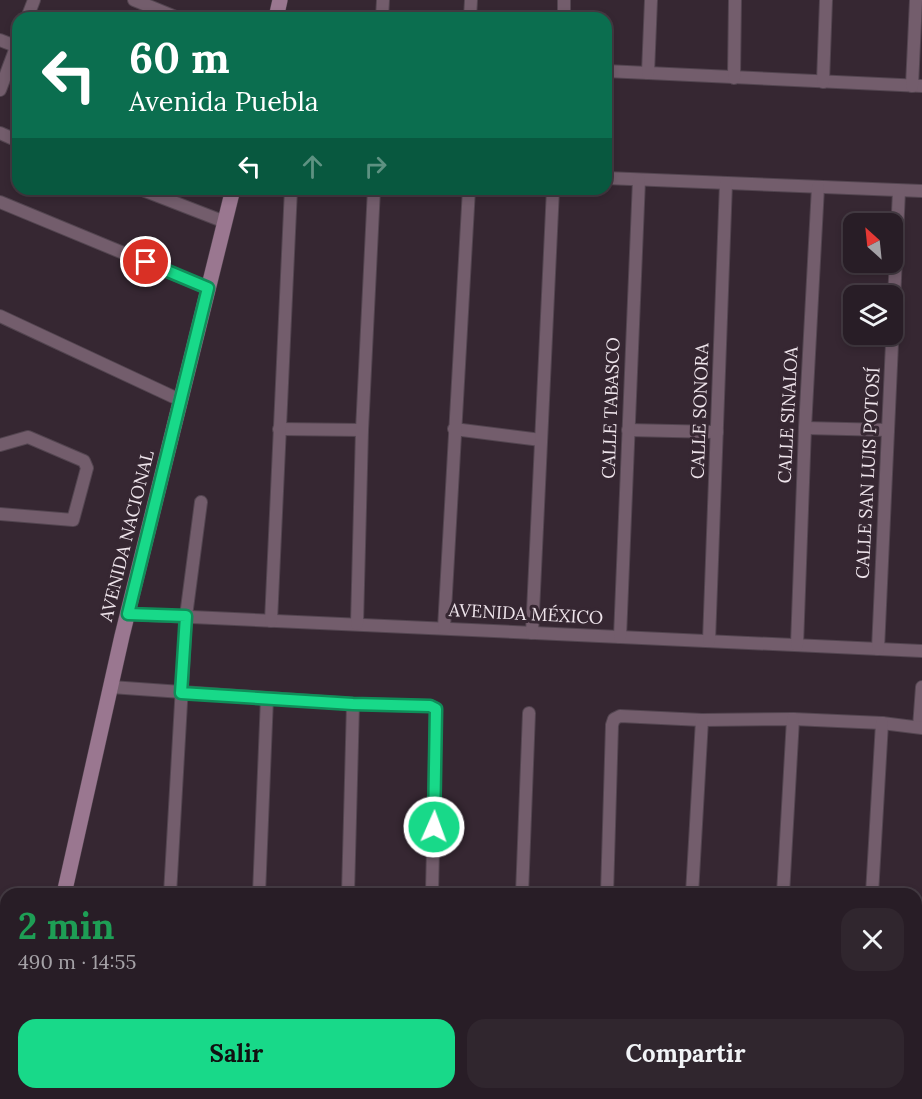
<!DOCTYPE html>
<html lang="es">
<meta charset="utf-8">
<style>
:root{--surface:#281d26;--page:#30262e;--text:#f1f3f6;--muted:#a5a2a7;--line:#443b43;--accent:#18d989}
body{margin:0;font-family:Lora,serif;background:var(--page);color:var(--text);height:100vh;display:flex;flex-direction:column;font-size:22px;white-space:nowrap}
*{box-sizing:border-box;margin:0}
p{font-size:20px;color:var(--muted)}
.icon{flex:none;width:33px;height:33px;fill:none;stroke:currentColor;stroke-width:2;stroke-linecap:round;stroke-linejoin:round}
.map{position:relative;flex:1;overflow:hidden}
.sheet{position:absolute;left:0px;top:888px;width:922px;height:212px;display:flex;flex-direction:column;background:var(--surface);border-radius:18px 18px 0 0;box-shadow:0 3px 9px #0003,0 0 0 2px var(--line)}
.sheet>*{flex:none}
.banner{position:absolute;left:12px;top:12px;width:600px;height:183px;border-radius:18px;box-shadow:0 3px 9px #0003,0 0 0 2px var(--line);background:#0b6e4f;color:#fff;overflow:hidden}
.needle{width:39px;rotate:333deg}
.tools{position:absolute;left:843px;top:213px;display:grid;gap:12px}
.tools a{display:grid;place-items:center;width:60px;height:60px;border-radius:12px;background:var(--surface);box-shadow:0 3px 9px #0003,0 0 0 2px var(--line);font-size:30px}
.pin{position:absolute;display:grid;place-items:center;width:51px;height:51px;color:#fff;margin:-26px;border:3px solid #fff;border-radius:50%;box-shadow:0 2px 6px #0007}
.me{position:absolute;width:66px;margin:-33px;rotate:2deg;stroke-linejoin:round;filter:drop-shadow(0 0 4px #0008)}
.turn{display:flex;align-items:center;gap:21px;height:126px;padding:0 18px;font-size:27px}
.turn .icon{width:78px;height:78px;stroke-width:2.5}
.turn b{display:block;font-size:42px;line-height:51px}
.lanes{display:flex;align-items:center;height:57px;padding:0 18px;background:#0003;justify-content:center;gap:30px;direction:ltr}
.lanes .off{opacity:.35}
.round{display:grid;place-items:center;flex:none;width:63px;height:63px;border-radius:18px;background:var(--page)}
.summary{display:flex;align-items:center;justify-content:space-between;height:102px;padding:0 18px}
h1{font-size:36px;font-weight:800;line-height:45px;color:#1e9e55}
.cta{display:flex;gap:12px;margin-top:auto;padding:12px 18px}
.cta a{flex:1;height:69px;border-radius:18px;background:var(--accent);color:#111;font-size:24px;font-weight:800;line-height:69px;text-align:center}
.cta a+a{background:var(--page);color:var(--text)}
.map>svg:first-child{display:block}
.lines{fill:none;stroke-linecap:round;stroke-linejoin:round}
.street-casing{stroke:#534550;stroke-width:14}
.secondary-casing{stroke:#534550;stroke-width:16}
.street{stroke:#735d6c;stroke-width:12}
.secondary{stroke:#9a7790;stroke-width:15}
.route-casing{stroke:#108d59;stroke-width:15}
.route{stroke:#18d989;stroke-width:10}
.labels{text-anchor:middle;stroke-width:6;stroke-linejoin:round;paint-order:stroke}
.street-label{font-size:18px;fill:#eee4eb;stroke:#362732}
</style>
<div class="map">
<svg width="922" height="1099" viewBox="0 0 922 1099">
<rect width="100%" height="100%" fill="#362732"/>
<g class="lines">
<defs>
<g id="street">
<polyline points="134,0 178,18"/>
<polyline points="27,18 34,0"/>
<polyline points="382,18 383,0"/>
<polyline points="470,18 471,0"/>
<polyline points="564,18 564,0"/>
<polyline points="0,40 18,47"/>
<polyline points="606,71 922,86"/>
<polyline points="648,73 651,0"/>
<polyline points="734,78 735,0"/>
<polyline points="823,82 826,0"/>
<polyline points="912,86 916,0"/>
<polyline points="0,90 18,42"/>
<polyline points="0,133 18,141"/>
<polyline points="606,178 922,191"/>
<polyline points="140,189 225,222"/>
<polyline points="0,202 208,288"/>
<polyline points="0,316 180,400"/>
<polyline points="805,428 888,430"/>
<polyline points="279,429 362,430"/>
<polyline points="454,429 541,440"/>
<polyline points="628,430 717,432"/>
<polyline points="0,445 28,437 84,461 87,468 73,520 0,514"/>
<polyline points="127,614 922,651"/>
<polyline points="271,621 291,189"/>
<polyline points="357,624 362,430 374,189"/>
<polyline points="444,628 469,189"/>
<polyline points="532,633 553,189"/>
<polyline points="620,637 639,180"/>
<polyline points="709,641 726,183"/>
<polyline points="797,645 805,428 818,187"/>
<polyline points="878,649 899,191"/>
<polyline points="111,687 353,704 430,706 436,709 432,894"/>
<polyline points="919,727 922,687"/>
<polyline points="170,894 186,616 201,502"/>
<polyline points="259,894 267,698"/>
<polyline points="348,894 353,704"/>
<polyline points="522,894 529,713"/>
<polyline points="607,894 612,725 614,719 620,716 702,720 793,719 882,723 922,728"/>
<polyline points="692,894 702,720"/>
<polyline points="783,894 793,719"/>
<polyline points="872,894 882,723"/>
<polyline points="84,1099 86,1094"/>
<polyline points="178,1099 178,1094"/>
<polyline points="272,1099 272,1094"/>
<polyline points="371,1099 371,1094"/>
<polyline points="445,1099 445,1094"/>
<polyline points="523,1099 523,1094"/>
<polyline points="729,1099 729,1094"/>
<polyline points="807,1099 807,1094"/>
<polyline points="880,1099 880,1094"/>
</g>
<g id="secondary">
<polyline points="276,18 280,0"/>
<polyline points="64,894 122,636 233,189"/>
<polyline points="0,937 6,937"/>
<polyline points="916,991 922,991"/>
<polyline points="10,1099 12,1094"/>
</g>
</defs>
<use href="#street" class="street-casing"/>
<use href="#secondary" class="secondary-casing"/>
<use href="#street" class="street"/>
<use href="#secondary" class="secondary"/>
</g>
<g class="lines">
<defs>
<polyline id="route" points="146,262 208,288 128,614 186,616 181,693 353,704 430,706 436,709 434,827"/>
</defs>
<use href="#route" class="route-casing"/>
<use href="#route" class="route"/>
</g>
<g class="labels">
<g class="street-label">
<text transform="translate(611 408) rotate(-88)" y="6">CALLE TABASCO</text>
<text transform="translate(700 411) rotate(-88)" y="6">CALLE SONORA</text>
<text transform="translate(788 415) rotate(-87)" y="6">CALLE SINALOA</text>
<text transform="translate(868 473) rotate(-87)" y="6">CALLE SAN LUIS POTOSÍ</text>
<text transform="translate(127 536) rotate(-76)" y="6">AVENIDA NACIONAL</text>
<text transform="translate(526 614) rotate(3)" y="6">AVENIDA MÉXICO</text>
</g>
</g>
</svg>
<div class="tools">
<a><svg class="needle" viewBox="-14 -14 28 28"><path d="M0-13l5 13h-10z" fill="#e53935"/><path d="M0 13l5-13h-10z" fill="#a5a2a7"/></svg></a>
<a><svg class="icon" aria-label="layers" viewBox="0 0 24 24"><path d="M12 4l9 5-9 5-9-5zM3 14l9 5 9-5"/></svg></a>
</div>
<div class="pin" style="left:146px;top:262px;background:#d93025"><svg class="icon" aria-label="arrive" viewBox="0 0 24 24"><path d="M6 21V4h12l-3 4 3 4H6"/></svg></div>
<svg class="me" style="left:434px;top:827px" viewBox="-20 -20 40 40"><circle r="17" fill="#18d989" stroke="#fff" stroke-width="3"/><path d="M0-11L8 9 0 5-8 9z" fill="#fff"/></svg>
<div class="banner">
<div class="turn"><svg class="icon" aria-label="left" viewBox="0 0 24 24"><path d="M17 20v-9H6M10 6l-5 5 5 5"/></svg><div><b>60 m</b>Avenida Puebla</div></div>
<div class="lanes"><svg class="icon" aria-label="left" viewBox="0 0 24 24"><path d="M17 20v-9H6M10 6l-5 5 5 5"/></svg><svg class="icon off" aria-label="ahead" viewBox="0 0 24 24"><path d="M12 20V5M6 11l6-6 6 6"/></svg><svg class="icon off" aria-label="right" viewBox="0 0 24 24"><path d="M7 20v-9h11M14 6l5 5-5 5"/></svg></div>
</div>
<section class="sheet">
<div class="summary"><div><h1>2 min</h1><p>490 m · 14:55</p></div><a class="round"><svg class="icon" aria-label="close" viewBox="0 0 24 24"><path d="M6 6l12 12M18 6L6 18"/></svg></a></div>
<div class="cta"><a>Salir</a><a>Compartir</a></div>
</section>
</div>
